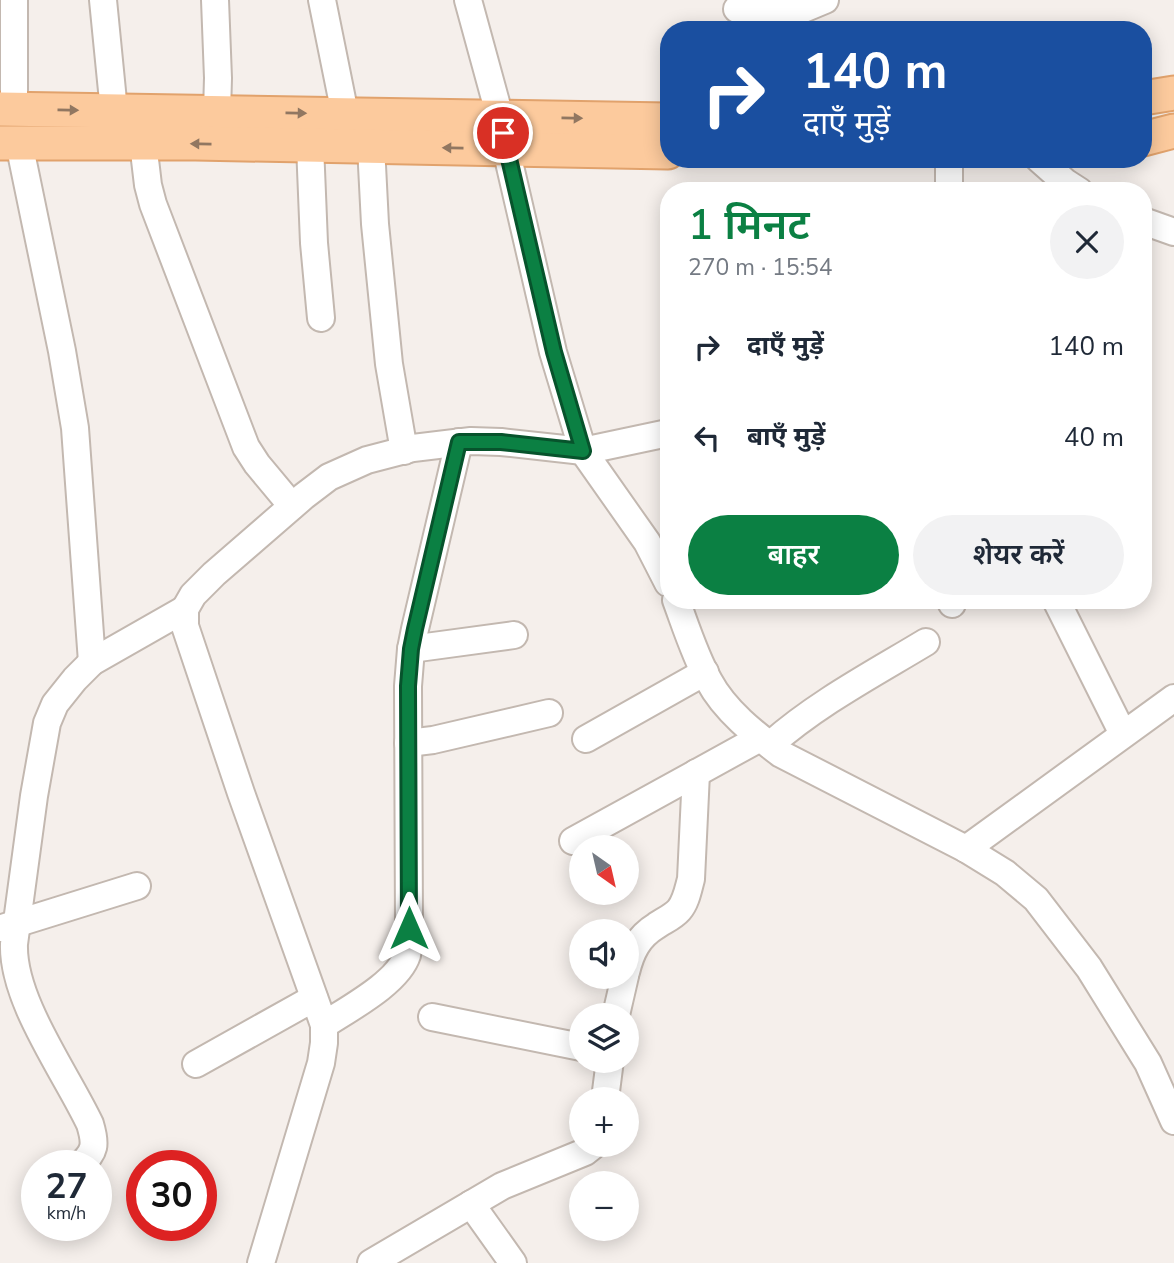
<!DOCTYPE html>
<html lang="hi">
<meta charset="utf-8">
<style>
:root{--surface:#fff;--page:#f2f2f3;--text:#1f2937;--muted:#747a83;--accent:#0b8043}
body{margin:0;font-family:"Nunito Sans","Noto Sans Devanagari",sans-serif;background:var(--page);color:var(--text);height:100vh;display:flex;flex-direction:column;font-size:26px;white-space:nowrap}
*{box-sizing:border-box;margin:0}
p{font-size:23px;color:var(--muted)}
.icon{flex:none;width:38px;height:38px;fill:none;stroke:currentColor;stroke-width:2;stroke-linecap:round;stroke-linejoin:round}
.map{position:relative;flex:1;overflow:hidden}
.side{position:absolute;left:660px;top:182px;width:492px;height:427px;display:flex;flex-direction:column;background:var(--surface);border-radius:28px;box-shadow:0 4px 18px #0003}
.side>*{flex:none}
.top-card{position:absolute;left:660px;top:21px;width:492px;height:147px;border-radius:28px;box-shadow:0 4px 18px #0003;background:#1a4fa0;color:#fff;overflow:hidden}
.needle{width:46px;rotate:146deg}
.controls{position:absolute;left:569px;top:835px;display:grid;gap:14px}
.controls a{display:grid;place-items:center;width:70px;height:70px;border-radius:50%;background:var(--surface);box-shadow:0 4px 18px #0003;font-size:35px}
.speed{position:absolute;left:21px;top:1150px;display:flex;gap:14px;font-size:35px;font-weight:700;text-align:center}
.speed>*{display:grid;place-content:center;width:91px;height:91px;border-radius:50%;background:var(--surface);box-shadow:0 4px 18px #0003;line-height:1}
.speed small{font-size:18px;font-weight:400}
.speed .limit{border:10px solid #d22;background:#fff;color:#111}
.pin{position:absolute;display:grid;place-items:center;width:60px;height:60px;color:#fff;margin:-30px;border:4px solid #fff;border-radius:50%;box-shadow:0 2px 7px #0007}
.me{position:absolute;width:77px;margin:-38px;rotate:0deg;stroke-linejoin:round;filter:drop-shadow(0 0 5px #0008)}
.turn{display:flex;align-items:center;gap:24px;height:147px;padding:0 28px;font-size:32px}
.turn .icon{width:91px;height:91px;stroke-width:2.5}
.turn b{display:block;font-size:49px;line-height:60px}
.round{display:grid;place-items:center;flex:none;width:74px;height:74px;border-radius:37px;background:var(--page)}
.overview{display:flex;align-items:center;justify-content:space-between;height:119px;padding:0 28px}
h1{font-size:42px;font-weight:600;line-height:52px;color:var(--accent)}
.primary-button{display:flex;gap:14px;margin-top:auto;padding:14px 28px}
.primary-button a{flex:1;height:80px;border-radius:42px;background:var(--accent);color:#fff;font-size:28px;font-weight:600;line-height:80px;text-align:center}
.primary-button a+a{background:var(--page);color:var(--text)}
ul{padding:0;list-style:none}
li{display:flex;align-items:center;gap:21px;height:91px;padding:0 28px}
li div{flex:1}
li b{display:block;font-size:26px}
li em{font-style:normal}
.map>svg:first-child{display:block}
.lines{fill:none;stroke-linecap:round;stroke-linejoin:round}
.minor-casing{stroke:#c3b8b0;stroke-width:30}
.major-casing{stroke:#e1a26c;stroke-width:37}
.minor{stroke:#fff;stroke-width:26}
.major{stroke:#fcca9d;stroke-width:33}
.oneway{fill:#917761}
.route-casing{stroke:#07532c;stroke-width:18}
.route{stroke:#0b8043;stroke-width:12}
</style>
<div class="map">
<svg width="1174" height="1263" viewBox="0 0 1174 1263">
<rect width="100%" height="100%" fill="#f5efeb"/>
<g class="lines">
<defs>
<g id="minor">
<polyline points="14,0 14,109"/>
<polyline points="103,0 114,111"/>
<polyline points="215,0 218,78 217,112"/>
<polyline points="322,0 345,114"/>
<polyline points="468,0 500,117 506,149 553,352 583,451 647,542 668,583"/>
<polyline points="737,9 801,10 825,0"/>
<polyline points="19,143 62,351 75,428 92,662"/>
<polyline points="143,143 148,185 153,204 246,447 257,464 292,506"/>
<polyline points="310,145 314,243 321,318"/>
<polyline points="371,146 375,224 389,364 404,451"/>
<polyline points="1039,159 1065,182 1079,191"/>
<polyline points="949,191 949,159"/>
<polyline points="1143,221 1174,232"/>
<path d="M 676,600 C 686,627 695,656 709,681 C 725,711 755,734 781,754 L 966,849 L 1005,873 L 1036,899 L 1089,968 L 1148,1063 L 1174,1121"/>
<polyline points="950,600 952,604"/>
<polyline points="1056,600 1123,734"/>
<polyline points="411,649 514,635"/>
<polyline points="586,739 705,672"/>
<polyline points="408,743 433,740 549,713"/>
<path d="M 770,745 C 816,704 873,674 926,642"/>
<polyline points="573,841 760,738"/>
<polyline points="966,849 1174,698"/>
<polyline points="2,928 137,886"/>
<path d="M 626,972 C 631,952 638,937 656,926 C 663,921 673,917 679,910 C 686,902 688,890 691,879 L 696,773"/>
<polyline points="616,1015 625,976"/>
<polyline points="432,1017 581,1047"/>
<path d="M 324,1025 C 348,1009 398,983 407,955 C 409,947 409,936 409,928 L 408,686 L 411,649 L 415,629 L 459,442"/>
<polyline points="196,1064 314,998"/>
<polyline points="605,1099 610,1060"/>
<path d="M 79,1166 C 96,1152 96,1144 90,1124 C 66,1073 12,1000 14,944 L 34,796 L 47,723 L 55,704 L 75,679 L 92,662 L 185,609"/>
<polyline points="471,1204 513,1263"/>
<polyline points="261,1263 321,1063 324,1043 324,1025 241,793 185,626 185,609 193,595 214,574 304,496 329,477 367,460 413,448 471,441 501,442 583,451 668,433"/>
<polyline points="371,1263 502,1186 585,1152 595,1144"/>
</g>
<g id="major">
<polyline points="1143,98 1174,93"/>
<polyline points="0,109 668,120"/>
<polyline points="1143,139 1174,131"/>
<polyline points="0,143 195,143 668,152"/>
</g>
</defs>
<use href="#minor" class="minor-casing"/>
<use href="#major" class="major-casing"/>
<use href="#minor" class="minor"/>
<use href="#major" class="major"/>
</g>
<defs><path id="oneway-solid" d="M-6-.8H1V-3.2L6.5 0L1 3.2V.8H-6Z" transform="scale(1.75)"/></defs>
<g class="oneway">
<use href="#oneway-solid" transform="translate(68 110) rotate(1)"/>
<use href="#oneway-solid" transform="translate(296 113) rotate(1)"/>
<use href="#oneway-solid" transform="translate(572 118) rotate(1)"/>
<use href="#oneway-solid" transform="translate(201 144) rotate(-179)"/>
<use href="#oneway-solid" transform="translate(453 148) rotate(-179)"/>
</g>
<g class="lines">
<defs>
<polyline id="route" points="409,928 408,686 411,649 415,629 459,442 501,442 583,451 554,352 503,133"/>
</defs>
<use href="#route" class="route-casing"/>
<use href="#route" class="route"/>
</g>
</svg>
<div class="controls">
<a><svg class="needle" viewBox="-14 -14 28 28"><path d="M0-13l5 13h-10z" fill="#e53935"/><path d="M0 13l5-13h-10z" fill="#747a83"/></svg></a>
<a><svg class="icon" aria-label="sound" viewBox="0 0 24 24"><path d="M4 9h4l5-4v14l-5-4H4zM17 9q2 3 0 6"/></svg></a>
<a><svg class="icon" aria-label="layers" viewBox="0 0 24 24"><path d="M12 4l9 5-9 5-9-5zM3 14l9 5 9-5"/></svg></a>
<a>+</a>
<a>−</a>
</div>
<div class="speed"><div>27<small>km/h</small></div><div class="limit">30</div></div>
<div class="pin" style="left:503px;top:133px;background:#d93025"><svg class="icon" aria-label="arrive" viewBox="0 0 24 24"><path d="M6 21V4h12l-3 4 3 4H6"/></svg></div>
<svg class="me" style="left:409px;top:928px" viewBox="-20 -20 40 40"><path d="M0-17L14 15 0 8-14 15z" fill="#0b8043" stroke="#fff" stroke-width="4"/></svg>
<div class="top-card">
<div class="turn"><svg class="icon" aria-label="right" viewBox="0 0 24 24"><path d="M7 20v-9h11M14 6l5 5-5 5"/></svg><div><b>140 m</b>दाएँ मुड़ें</div></div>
</div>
<section class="side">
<div class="overview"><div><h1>1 मिनट</h1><p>270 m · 15:54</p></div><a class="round"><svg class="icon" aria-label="close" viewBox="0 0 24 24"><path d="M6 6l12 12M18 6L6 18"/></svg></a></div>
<ul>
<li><svg class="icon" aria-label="right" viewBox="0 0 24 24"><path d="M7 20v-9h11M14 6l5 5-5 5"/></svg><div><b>दाएँ मुड़ें</b></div><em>140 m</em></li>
<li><svg class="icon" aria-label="left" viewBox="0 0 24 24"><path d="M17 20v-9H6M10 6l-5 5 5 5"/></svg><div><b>बाएँ मुड़ें</b></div><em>40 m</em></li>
</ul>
<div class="primary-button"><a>बाहर</a><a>शेयर करें</a></div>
</section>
</div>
